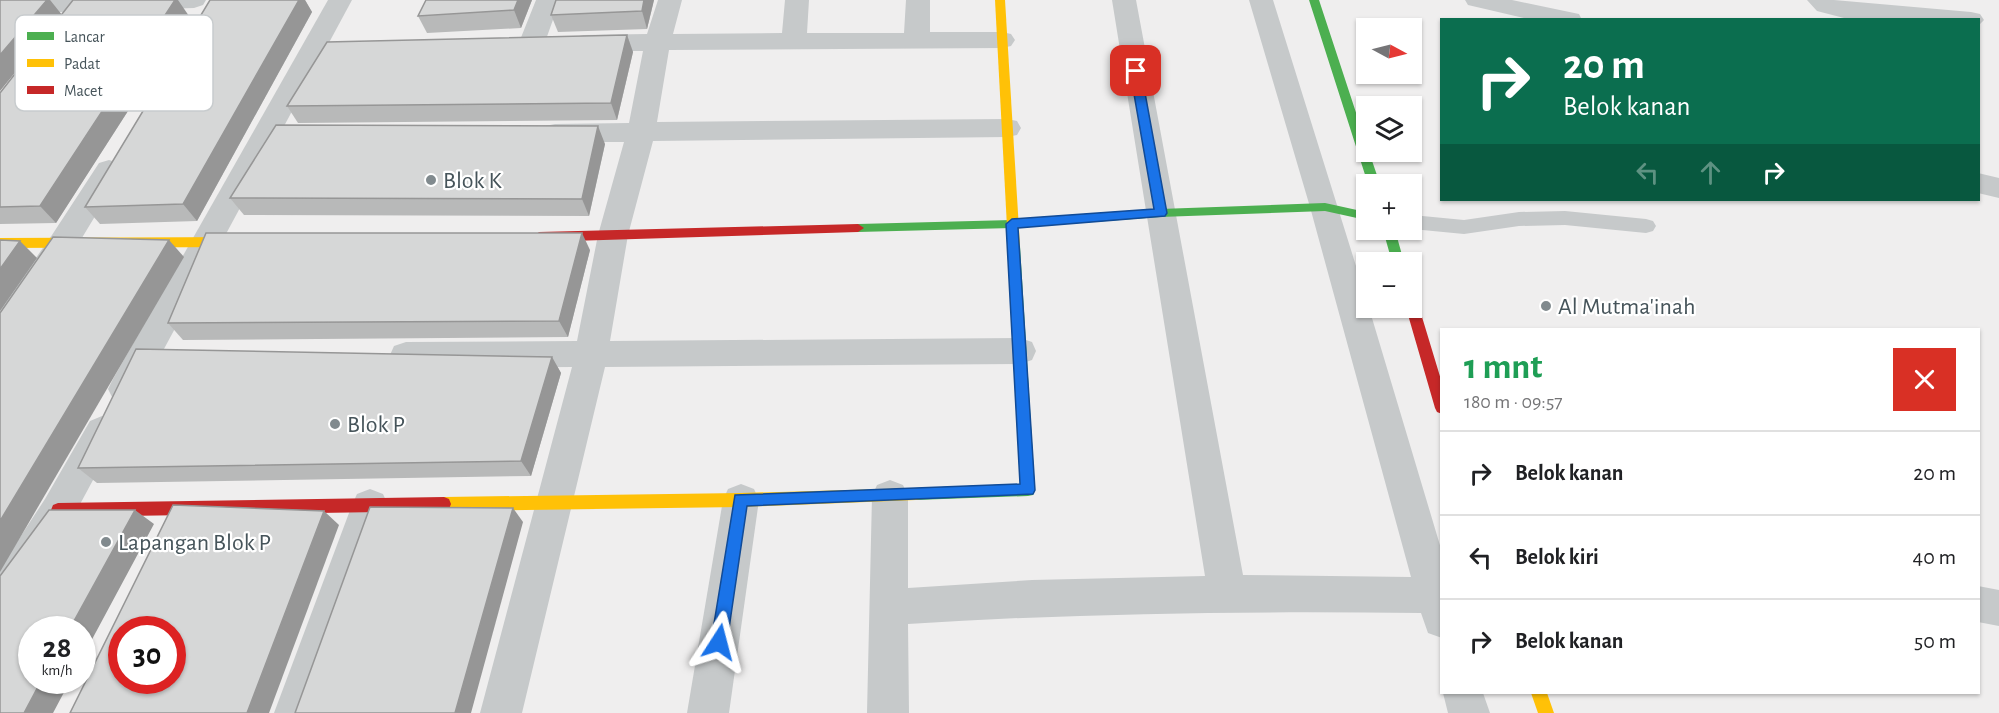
<!DOCTYPE html>
<html lang="id">
<meta charset="utf-8">
<style>
:root{--surface:#fff;--page:#f6f6f6;--text:#202124;--muted:#757577;--line:#e0e0e0}
body{margin:0;font-family:"Alegreya Sans",sans-serif;background:var(--page);color:var(--text);height:100vh;display:flex;flex-direction:column;font-size:22px;white-space:nowrap}
*{box-sizing:border-box;margin:0}
p{font-size:20px;color:var(--muted)}
.icon{flex:none;width:33px;height:33px;fill:none;stroke:currentColor;stroke-width:2;stroke-linecap:round;stroke-linejoin:round}
.map{position:relative;flex:1;overflow:hidden}
.panel{position:absolute;left:1440px;top:328px;width:540px;height:366px;display:flex;flex-direction:column;background:var(--surface);border-radius:0px;box-shadow:0 2px 4px #0004}
.panel>*{flex:none}
.guide{position:absolute;left:1440px;top:18px;width:540px;height:183px;border-radius:0px;box-shadow:0 2px 4px #0004;background:#0b6e4f;color:#fff;overflow:hidden}
.needle{width:39px;rotate:97deg}
.tools{position:absolute;left:1356px;top:18px;display:grid;gap:12px}
.tools a{display:grid;place-items:center;width:66px;height:66px;border-radius:0px;background:var(--surface);box-shadow:0 2px 4px #0004;font-size:30px}
.speed{position:absolute;left:18px;top:616px;display:flex;gap:12px;font-size:30px;font-weight:700;text-align:center}
.speed>*{display:grid;place-content:center;width:78px;height:78px;border-radius:50%;background:var(--surface);box-shadow:0 2px 4px #0004;line-height:1}
.speed small{font-size:15px;font-weight:400}
.speed .limit{border:9px solid #d22;background:#fff;color:#111}
.pin{position:absolute;display:grid;place-items:center;width:51px;height:51px;color:#fff;margin:-26px;border-radius:12px;box-shadow:0 3px 9px #0006}
.me{position:absolute;width:66px;margin:-33px;rotate:9deg;stroke-linejoin:round;filter:drop-shadow(0 0 4px #0008)}
.turn{display:flex;align-items:center;gap:21px;height:126px;padding:0 24px;font-size:27px}
.turn .icon{width:78px;height:78px;stroke-width:2.5}
.turn b{display:block;font-size:42px;line-height:51px}
.lanes{display:flex;align-items:center;height:57px;padding:0 24px;background:#0003;justify-content:center;gap:30px;direction:ltr}
.lanes .off{opacity:.35}
.round{display:grid;place-items:center;flex:none;width:63px;height:63px;border-radius:0px;background:var(--page)}
.headline{display:flex;align-items:center;justify-content:space-between;height:102px;padding:0 24px}
h1{font-size:36px;font-weight:700;line-height:45px;color:#1e9e55}
ul{padding:0;list-style:none}
li{display:flex;align-items:center;gap:18px;height:84px;padding:0 24px;border-top:2px solid var(--line)}
li div{flex:1}
li b{display:block;font-size:22px}
li em{font-style:normal}
.map>svg:first-child{display:block}
.lines{fill:none;stroke-linecap:round;stroke-linejoin:round}
.lane{fill:#c6c9ca;fill-rule:evenodd}
.street{fill:#c6c9ca;fill-rule:evenodd}
.fast{fill:#4caf50;fill-rule:evenodd}
.slow{fill:#ffc107;fill-rule:evenodd}
.jam{fill:#c62828;fill-rule:evenodd}
.wall{fill:#b8b9b9}
.shaded-wall{fill:#969696}
.building{fill:#d6d7d7;stroke:#969696;stroke-width:1.5;fill-rule:evenodd}
.route{fill:#1a73e8;stroke:#114b97;stroke-width:1.5}
.poi-dot{fill:#818a8e;stroke:#fff;stroke-width:2}
.labels{text-anchor:middle;stroke-width:4.5;stroke-linejoin:round;paint-order:stroke}
.poi-label{font-size:24px;fill:#46545a;stroke:#fff;text-anchor:start}
.key{fill:#fff;stroke:#c8ccce;stroke-width:1.5}
.key-label{font-size:16px;fill:#46545a}
</style>
<div class="map">
<svg width="1999" height="713" viewBox="0 0 1999 713">
<rect width="100%" height="100%" fill="#efeeee"/>
<g class="lines">
<polygon class="lane" points="1565,211 1646,219 1653,221 1656,226 1653,231 1646,233 1565,225 1519,226 1464,234 1412,229 1412,215 1464,220 1519,212"/>
<g class="street">
<polygon points="0,0 206,0 203,5 194,8 0,14"/>
<polygon points="328,0 352,0 137,399 125,403 113,399 108,389 113,379"/>
<polygon points="536,0 560,0 544,45 540,51 531,53 522,51 518,45"/>
<polygon points="658,0 682,0 673,34 782,33 785,0 809,0 807,33 904,33 906,0 930,0 930,32 1002,32 1011,34 1015,40 1011,46 1002,48 669,50 657,122 1007,119 1017,121 1021,128 1017,135 1007,137 653,141 628,235 610,341 1020,338 1032,342 1036,351 1032,360 1020,364 605,367 522,713 480,713 572,367 406,368 394,364 390,355 394,346 406,342 577,341 598,235 624,142 555,142 545,140 541,133 545,126 555,124 629,123 643,51 584,51 575,49 571,43 575,37 584,35 647,34"/>
<path d="M 1112,0 L 1136,0 L 1243,575 L 1411,577 L 1310,207 L 1249,0 L 1273,0 L 1366,298 L 1366,308 L 1369,308 L 1442,552 L 1442,638 L 1428,633 L 1421,613 C 1249,611 1079,613 908,624 L 909,713 L 867,713 L 872,496 L 877,485 L 890,480 L 903,485 L 908,496 L 908,588 L 1032,580 L 1205,576 Z"/>
<polygon points="1465,0 1512,0 1579,14 1582,20 1532,20 1468,5"/>
<polygon points="1807,0 1834,0 1971,12 1980,14 1984,20 1978,26 1978,20 1844,18 1817,11"/>
<polygon points="109,160 119,163 123,170 74,251 11,343 0,347 0,309 52,235 99,163"/>
<polygon points="1978,173 1999,178 1999,198 1978,193"/>
<polygon points="102,416 114,421 119,431 114,441 71,521 14,615 0,620 0,568 45,499 90,421"/>
<polygon points="741,484 754,489 759,500 729,713 687,713 723,500 728,489"/>
<polygon points="370,489 383,494 388,505 316,713 274,713 352,505 357,494"/>
<polygon points="1978,586 1999,590 1999,626 1978,622"/>
<polygon points="1443,693 1483,693 1490,713 1448,713"/>
</g>
<g class="fast">
<polygon points="1309,0 1319,0 1366,143 1366,152 1369,152 1380,184 1368,184"/>
<polygon points="1325,203 1366,212 1366,220 1325,211 1160,217 1012,228 858,232 852,228 858,224 1012,220 1160,209"/>
<polygon points="1383,230 1395,230 1404,262 1392,262"/>
<polygon points="1014,241 1020,246 1035,490 1033,495 1028,496 916,500 911,499 909,494 911,489 916,488 1020,484 1008,246"/>
</g>
<g class="slow">
<polygon points="995,0 1005,0 1020,246 1014,251 1008,246"/>
<polygon points="247,237 253,242 247,247 0,248 0,238"/>
<polygon points="916,488 921,489 923,494 921,499 916,500 741,507 444,511 439,509 437,504 439,499 444,497 741,493"/>
<polygon points="1531,693 1547,693 1554,713 1538,713"/>
</g>
<g class="jam">
<polygon points="858,224 864,228 858,232 539,242 533,237 539,232"/>
<polygon points="1412,302 1419,307 1442,383 1442,414 1437,412 1435,408 1406,308 1412,308"/>
<polygon points="444,497 449,499 451,504 449,509 444,511 58,517 53,515 51,510 53,505 58,503"/>
</g>
</g>
<g class="wall">
<polygon points="0,0 50,0 62,15 189,16 56,223 0,224 0,93 35,49"/>
<polygon points="210,0 305,0 312,12 197,221 100,224 85,207"/>
<polygon points="532,0 521,28 427,33 418,16"/>
<polygon points="654,0 647,29 558,32 551,15"/>
<polygon points="627,35 633,52 617,120 298,123 287,106"/>
<polygon points="605,144 589,216 244,215 230,198"/>
<polygon points="590,250 568,337 183,340 168,323"/>
<polygon points="552,357 561,373 531,476 97,483 78,468"/>
</g>
<g class="shaded-wall">
<polygon points="47,0 50,0 62,15 0,91 0,55"/>
<polygon points="175,0 178,0 189,16 56,223 40,206"/>
<polygon points="299,0 305,0 312,12 197,221 183,204"/>
<polygon points="518,0 532,0 521,28 514,10"/>
<polygon points="644,0 654,0 647,29 642,11"/>
<polygon points="627,35 633,52 617,120 611,103"/>
<polygon points="598,126 605,144 589,216 582,199"/>
<polygon points="582,233 590,250 568,337 559,321"/>
<polygon points="169,240 184,257 0,572 0,521"/>
<polygon points="20,241 37,258 0,311 0,269"/>
<polygon points="552,357 561,373 531,476 521,461"/>
<polygon points="513,508 523,522 471,713 455,713"/>
<polygon points="135,510 154,524 82,658 82,630 69,630"/>
<polygon points="324,511 339,525 269,713 247,713"/>
<polygon points="41,681 70,681 53,713 24,713"/>
</g>
<g class="building">
<polygon points="0,0 47,0 0,55"/>
<polygon points="73,0 175,0 40,206 0,207 0,93"/>
<polygon points="210,0 299,0 183,204 85,207"/>
<polygon points="426,0 518,0 514,10 418,16"/>
<polygon points="556,0 644,0 642,11 551,15"/>
<polygon points="627,35 611,103 287,106 327,42"/>
<polygon points="276,125 598,126 582,199 230,198"/>
<polygon points="206,233 582,233 559,321 168,323"/>
<polygon points="53,237 169,240 0,521 0,313"/>
<polygon points="0,240 20,241 0,269"/>
<polygon points="136,349 552,357 521,461 78,468"/>
<path d="M 173,505 L 324,511 L 247,713 L 70,713 ZM 122,630 L 172,630 L 172,681 L 122,681 Z"/>
<polygon points="370,507 513,508 455,713 295,713"/>
<polygon points="49,510 135,510 69,630 32,630 32,681 41,681 24,713 0,713 0,576"/>
</g>
<polygon class="route" points="1136,67 1141,71 1167,213 1165,216 1018,228 1035,490 1033,494 747,506 727,642 725,648 719,650 713,648 711,642 735,495 1020,484 1006,224 1012,219 1154,209 1130,71"/>
<g class="poi-dot">
<circle cx="431" cy="180" r="6"/>
<circle cx="1546" cy="306" r="6"/>
<circle cx="335" cy="424" r="6"/>
<circle cx="106" cy="542" r="6"/>
</g>
<g class="labels">
<g class="poi-label">
<text x="443" y="188">Blok K</text>
<text x="1558" y="314">Al Mutma'inah</text>
<text x="347" y="432">Blok P</text>
<text x="118" y="550">Lapangan Blok P</text>
</g>
</g>
<rect x="15" y="15" width="198" height="96" rx="9" class="key"/>
<rect x="27" y="32" width="27" height="8" fill="#4caf50"/>
<rect x="27" y="59" width="27" height="8" fill="#ffc107"/>
<rect x="27" y="86" width="27" height="8" fill="#c62828"/>
<g class="key-label">
<text x="64" y="42">Lancar</text>
<text x="64" y="69">Padat</text>
<text x="64" y="96">Macet</text>
</g>
</svg>
<div class="tools">
<a><svg class="needle" viewBox="-14 -14 28 28"><path d="M0-13l5 13h-10z" fill="#e53935"/><path d="M0 13l5-13h-10z" fill="#757577"/></svg></a>
<a><svg class="icon" aria-label="layers" viewBox="0 0 24 24"><path d="M12 4l9 5-9 5-9-5zM3 14l9 5 9-5"/></svg></a>
<a>+</a>
<a>−</a>
</div>
<div class="speed"><div>28<small>km/h</small></div><div class="limit">30</div></div>
<div class="pin" style="left:1136px;top:71px;background:#d93025"><svg class="icon" aria-label="arrive" viewBox="0 0 24 24"><path d="M6 21V4h12l-3 4 3 4H6"/></svg></div>
<svg class="me" style="left:719px;top:642px" viewBox="-20 -20 40 40"><path d="M0-17L14 15 0 8-14 15z" fill="#1a73e8" stroke="#fff" stroke-width="4"/></svg>
<div class="guide">
<div class="turn"><svg class="icon" aria-label="right" viewBox="0 0 24 24"><path d="M7 20v-9h11M14 6l5 5-5 5"/></svg><div><b>20 m</b>Belok kanan</div></div>
<div class="lanes"><svg class="icon off" aria-label="left" viewBox="0 0 24 24"><path d="M17 20v-9H6M10 6l-5 5 5 5"/></svg><svg class="icon off" aria-label="ahead" viewBox="0 0 24 24"><path d="M12 20V5M6 11l6-6 6 6"/></svg><svg class="icon" aria-label="right" viewBox="0 0 24 24"><path d="M7 20v-9h11M14 6l5 5-5 5"/></svg></div>
</div>
<section class="panel">
<div class="headline"><div><h1>1 mnt</h1><p>180 m · 09:57</p></div><a class="round" style="background:#d93025;color:#fff"><svg class="icon" aria-label="close" viewBox="0 0 24 24"><path d="M6 6l12 12M18 6L6 18"/></svg></a></div>
<ul>
<li><svg class="icon" aria-label="right" viewBox="0 0 24 24"><path d="M7 20v-9h11M14 6l5 5-5 5"/></svg><div><b>Belok kanan</b></div><em>20 m</em></li>
<li><svg class="icon" aria-label="left" viewBox="0 0 24 24"><path d="M17 20v-9H6M10 6l-5 5 5 5"/></svg><div><b>Belok kiri</b></div><em>40 m</em></li>
<li><svg class="icon" aria-label="right" viewBox="0 0 24 24"><path d="M7 20v-9h11M14 6l5 5-5 5"/></svg><div><b>Belok kanan</b></div><em>50 m</em></li>
</ul>
</section>
</div>
